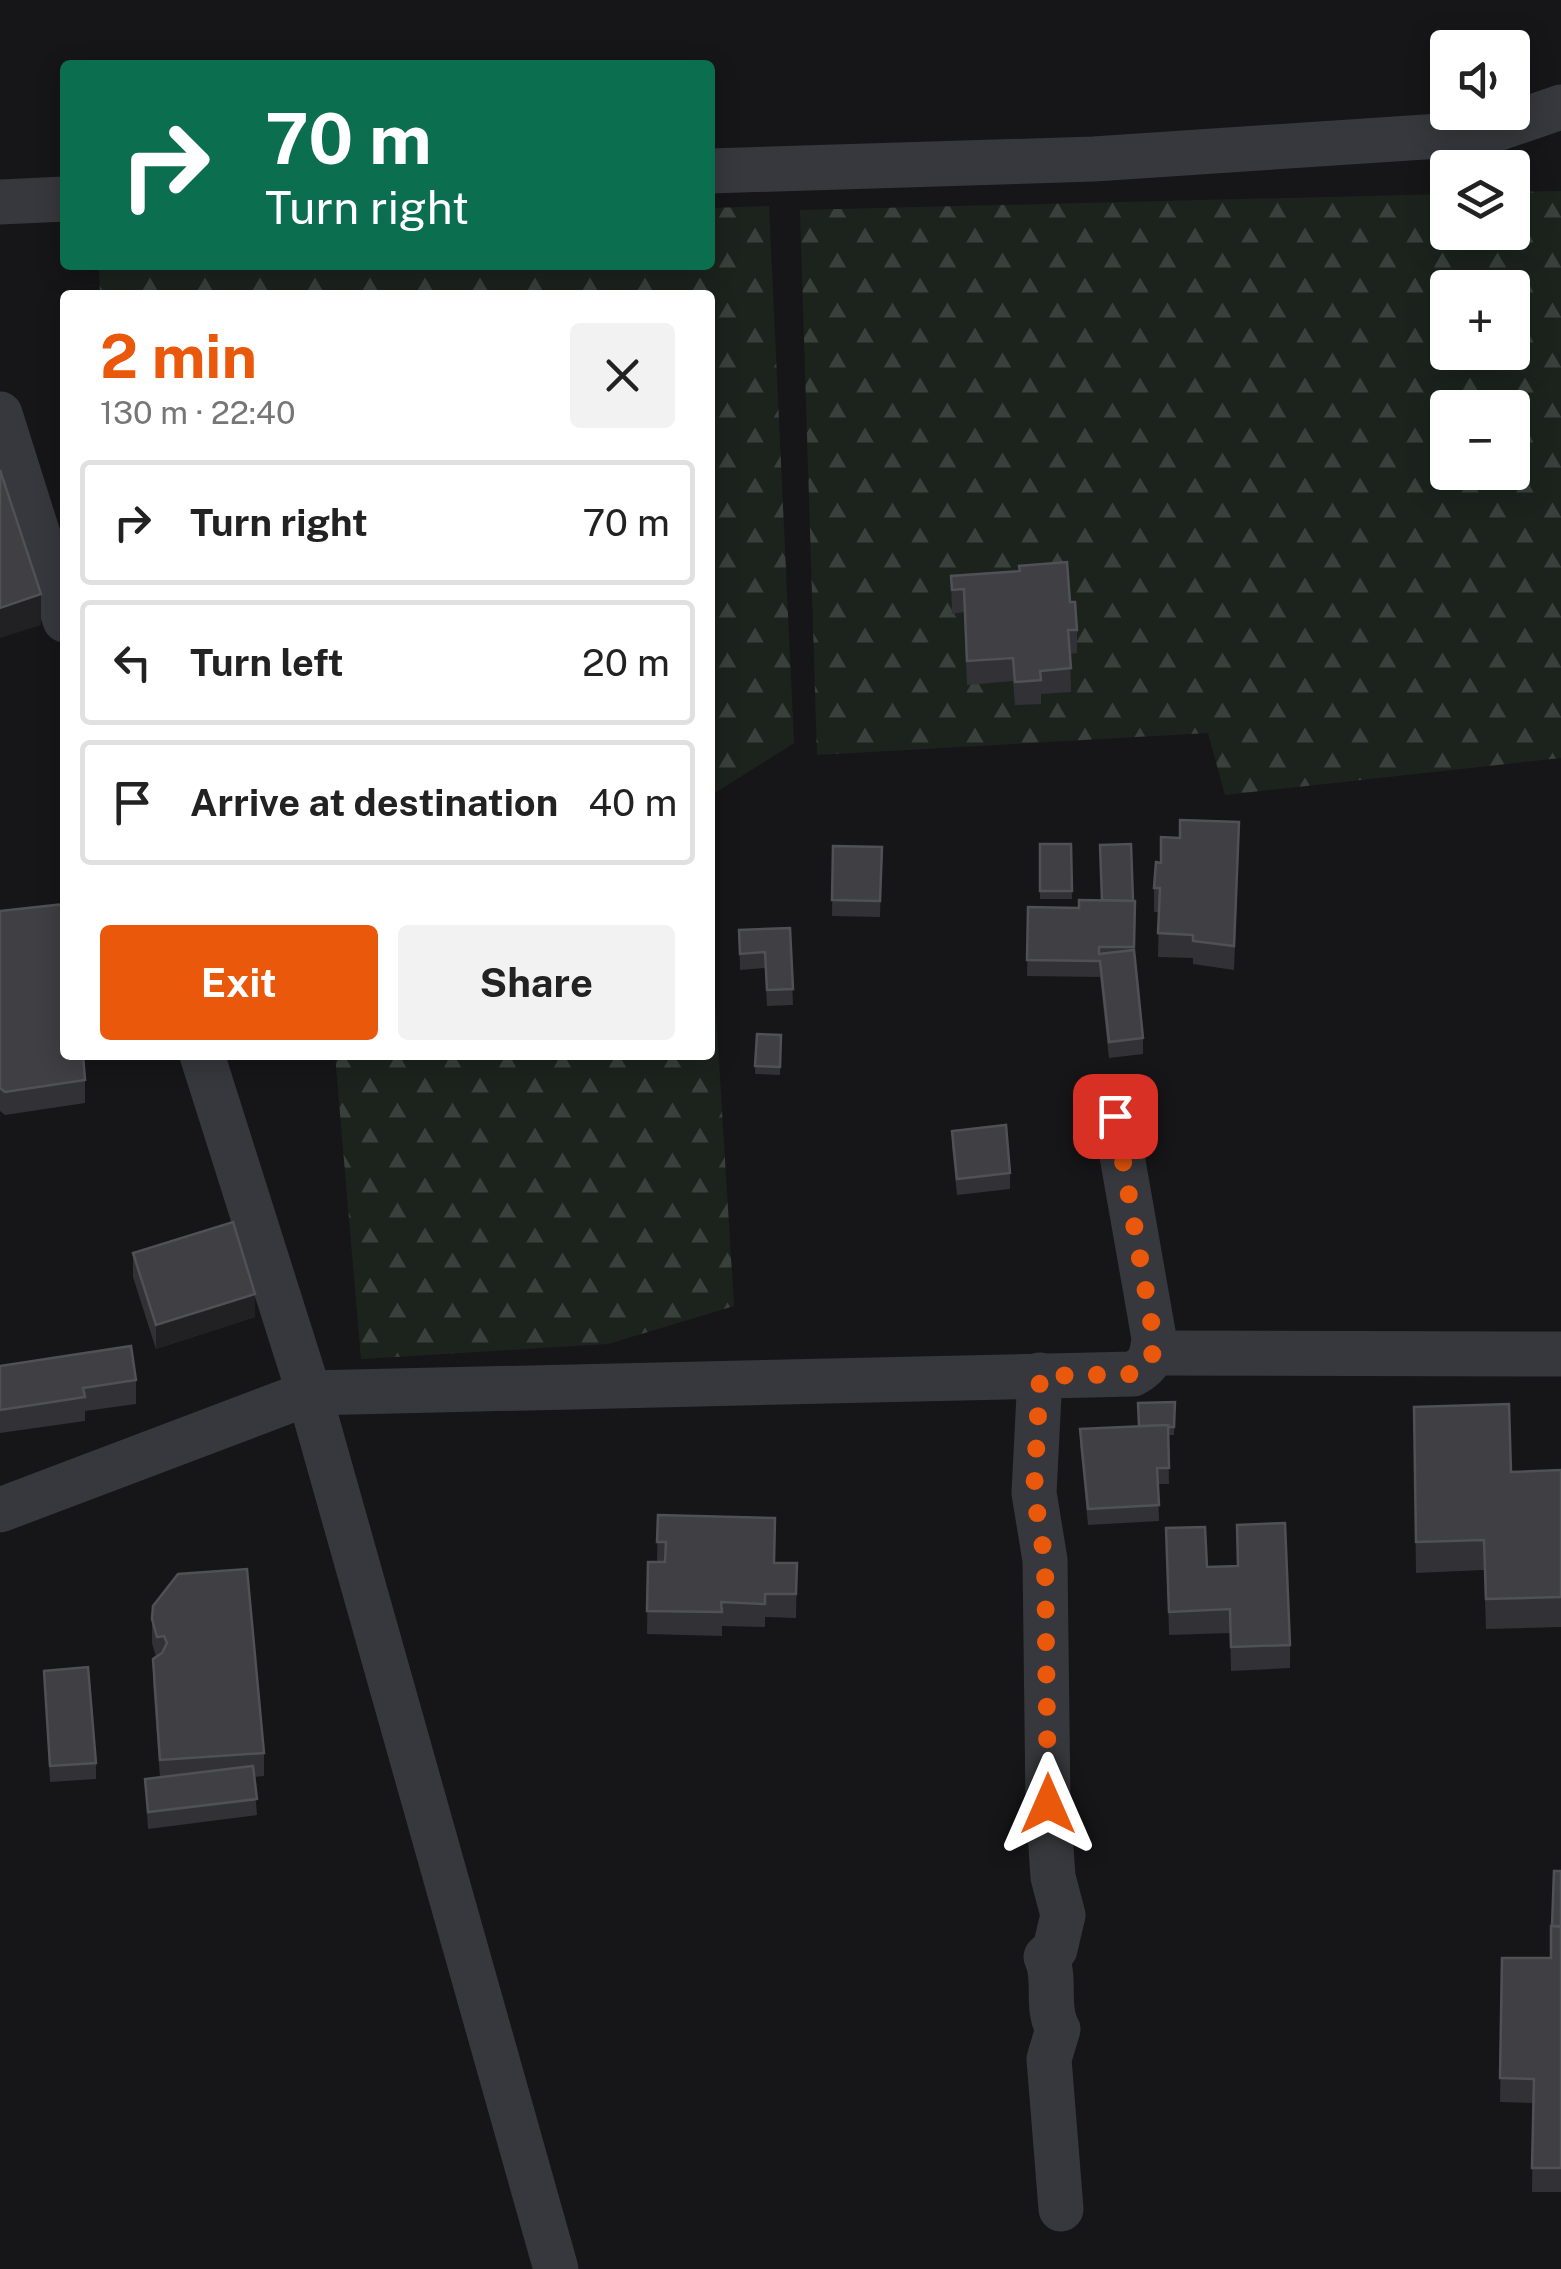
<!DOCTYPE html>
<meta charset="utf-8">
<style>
:root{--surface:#fff;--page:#f2f2f2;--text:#222;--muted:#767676;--line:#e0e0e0;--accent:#ea580c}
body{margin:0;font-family:"Public Sans",sans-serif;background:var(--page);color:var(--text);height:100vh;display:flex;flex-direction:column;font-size:38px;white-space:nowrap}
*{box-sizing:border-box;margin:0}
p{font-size:32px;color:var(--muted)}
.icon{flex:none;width:55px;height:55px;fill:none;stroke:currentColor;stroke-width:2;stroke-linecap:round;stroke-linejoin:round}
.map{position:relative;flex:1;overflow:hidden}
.side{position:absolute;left:60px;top:290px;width:655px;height:770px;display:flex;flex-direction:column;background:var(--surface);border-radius:10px;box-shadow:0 5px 25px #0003}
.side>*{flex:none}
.hud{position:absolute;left:60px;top:60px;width:655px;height:210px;border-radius:10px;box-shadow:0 5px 25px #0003;background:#0b6e4f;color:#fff;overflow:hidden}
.controls{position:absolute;left:1430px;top:30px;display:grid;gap:20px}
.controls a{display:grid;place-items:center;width:100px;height:100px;border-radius:10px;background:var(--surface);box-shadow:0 5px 25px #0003;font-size:50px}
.pin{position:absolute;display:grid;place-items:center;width:85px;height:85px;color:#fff;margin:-42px;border-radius:20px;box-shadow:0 5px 15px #0006}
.me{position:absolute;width:110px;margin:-55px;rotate:0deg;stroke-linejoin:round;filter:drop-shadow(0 0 8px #0008)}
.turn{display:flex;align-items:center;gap:35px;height:210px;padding:0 40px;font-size:45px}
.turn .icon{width:130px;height:130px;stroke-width:2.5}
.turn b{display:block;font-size:70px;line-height:85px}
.round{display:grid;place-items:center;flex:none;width:105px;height:105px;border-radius:10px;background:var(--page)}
.head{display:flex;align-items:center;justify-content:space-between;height:170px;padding:0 40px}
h1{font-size:60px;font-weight:700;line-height:75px;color:var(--accent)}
.primary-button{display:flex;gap:20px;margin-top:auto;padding:20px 40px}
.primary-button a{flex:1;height:115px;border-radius:10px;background:var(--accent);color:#fff;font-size:40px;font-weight:700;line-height:115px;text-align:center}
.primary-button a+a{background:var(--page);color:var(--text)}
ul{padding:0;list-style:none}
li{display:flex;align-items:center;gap:30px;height:125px;margin:0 20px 15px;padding:0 20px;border:5px solid var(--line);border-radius:10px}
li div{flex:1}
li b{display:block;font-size:38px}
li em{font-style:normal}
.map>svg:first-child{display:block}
.forest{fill:url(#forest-firs);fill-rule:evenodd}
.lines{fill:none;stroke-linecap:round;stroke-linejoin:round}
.minor{stroke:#37383d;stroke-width:45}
.wall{fill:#323236}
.shaded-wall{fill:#212124}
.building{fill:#3f3f44;stroke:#4f5156;stroke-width:2.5}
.route{stroke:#ea580c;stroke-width:18;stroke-dasharray:0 32.4}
</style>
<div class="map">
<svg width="1561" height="2269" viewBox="0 0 1561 2269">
<defs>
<pattern id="forest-firs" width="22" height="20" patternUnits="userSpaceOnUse" patternTransform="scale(2.5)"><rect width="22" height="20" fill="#1c231d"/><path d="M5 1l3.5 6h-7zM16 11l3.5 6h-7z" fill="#3a403c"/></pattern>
</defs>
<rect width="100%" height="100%" fill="#161618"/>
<g class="forest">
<path d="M 1561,191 L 1561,758 L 1225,795 L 1208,733 L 817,755 L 800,210 L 1447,194 L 1448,232 L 1512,232 L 1513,192 ZM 1448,288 L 1512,288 L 1512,352 L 1448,352 ZM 1448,408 L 1512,408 L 1512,472 L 1448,472 Z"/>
<polygon points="769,206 794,743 710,796 710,295 100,295 99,265 710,265 710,208"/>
<polygon points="710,916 734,1306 608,1344 361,1359 335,1055 710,1055"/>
</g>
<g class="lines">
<g class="minor">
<polyline points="710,171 1094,159 1485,133 1561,107"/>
<polyline points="0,202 65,199"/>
<polyline points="0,414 65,620"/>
<polyline points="202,1055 309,1393 556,2269"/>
<polyline points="1152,1353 1561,1354"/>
<path d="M 1040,1375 L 1034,1493 L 1045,1560 L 1048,1804 L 1053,1877 L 1063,1915 L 1055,1949 L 1046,1957 C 1057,1978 1045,2008 1058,2029 L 1049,2059 L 1061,2209"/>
<path d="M 0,1510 L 309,1393 L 1133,1374 C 1150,1365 1152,1357 1154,1338 L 1115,1116"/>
</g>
</g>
<g class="wall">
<polygon points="951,576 1070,602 1077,630 1077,653 1070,654 1071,692 1041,694 1041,704 1015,705 1013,681 967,685 964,612 952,614"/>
<polygon points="1040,844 1071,844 1072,899 1040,899"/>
<polygon points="1131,844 1134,953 1143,1038 1143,1054 1109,1058 1100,977 1027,976 1028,907 1079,908 1101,900"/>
<polygon points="833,846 882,847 880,917 832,916"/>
<polygon points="1239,846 1234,970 1193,964 1193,958 1158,957 1159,912 1154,912 1154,888 1161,863"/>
<polygon points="0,911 85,1080 85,1103 5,1115 0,1111"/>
<polygon points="790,928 793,1005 767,1006 765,968 740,970 739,930"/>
<polygon points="757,1034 781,1035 780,1075 755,1074"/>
<polygon points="952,1131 1010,1173 1010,1189 957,1195 952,1147"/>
<polygon points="133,1253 255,1317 156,1349 133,1277"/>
<polygon points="0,1366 136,1380 136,1404 85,1411 85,1421 0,1433"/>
<polygon points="1175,1402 1174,1435 1168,1435 1169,1484 1158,1484 1159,1521 1088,1525 1080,1445 1080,1429 1139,1426"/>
<polygon points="1414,1407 1511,1472 1561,1470 1561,1627 1486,1629 1484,1570 1416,1573"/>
<polygon points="658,1515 774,1563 797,1563 796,1618 765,1617 765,1627 722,1626 722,1636 647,1634 648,1562 657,1562"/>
<polygon points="1166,1528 1290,1645 1290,1668 1231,1671 1230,1633 1169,1635"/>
<polygon points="152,1619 264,1753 264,1776 254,1777 257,1815 148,1829 145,1779 160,1778 153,1682 153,1659 156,1657 152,1643"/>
<polygon points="44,1671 96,1763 96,1779 50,1782"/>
<polygon points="1561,1871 1561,2192 1532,2192 1533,2103 1500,2102 1502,1958 1551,1958 1552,1926"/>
</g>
<g class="shaded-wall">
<polygon points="41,594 41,625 0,638 0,608"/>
<polygon points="255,1294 255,1317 156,1349 156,1325"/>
</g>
<g class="building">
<polygon points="0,470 41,594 0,608"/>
<polygon points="1067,562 1070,602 1075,602 1077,630 1068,630 1071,668 1040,671 1041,680 1015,682 1013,658 967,661 964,589 952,590 951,576 1020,571 1019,566"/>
<polygon points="1180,820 1239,822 1234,946 1193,941 1193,935 1158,933 1160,888 1154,888 1156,862 1161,863 1161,837 1180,838"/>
<polygon points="1040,844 1071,844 1072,891 1040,891"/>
<polygon points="1131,844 1133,901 1102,900 1100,845"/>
<polygon points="833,846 882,847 880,901 832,900"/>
<polygon points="1079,900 1135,901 1134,947 1099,947 1099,954 1134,950 1143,1038 1109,1042 1100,961 1027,960 1028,907 1079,908"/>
<polygon points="65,904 65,1055 83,1055 85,1080 5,1092 0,1088 0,911"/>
<polygon points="790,928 793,989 767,990 765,952 740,954 739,930"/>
<polygon points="757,1034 781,1035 780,1067 755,1066"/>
<polygon points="1006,1125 1010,1173 957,1179 952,1131"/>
<polygon points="233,1222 255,1294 156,1325 133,1253"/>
<polygon points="131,1346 136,1380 83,1388 85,1397 0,1410 0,1366"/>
<polygon points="1175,1402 1174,1427 1168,1427 1168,1425 1139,1426 1138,1403"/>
<polygon points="1509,1404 1511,1472 1561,1470 1561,1597 1486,1599 1484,1540 1416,1542 1414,1407"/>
<polygon points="1168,1425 1169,1468 1157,1468 1159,1505 1088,1509 1080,1429"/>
<polygon points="658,1515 775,1518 774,1563 797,1563 796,1594 765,1594 765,1604 721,1602 722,1612 647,1611 648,1562 665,1562 666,1542 657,1542"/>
<polygon points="1285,1523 1290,1645 1231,1647 1230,1609 1169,1612 1166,1528 1205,1527 1207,1567 1238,1566 1237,1525"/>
<polygon points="247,1569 264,1753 160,1760 153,1659 162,1653 167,1643 164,1636 157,1637 152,1619 153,1606 178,1574"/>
<polygon points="88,1667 96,1763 50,1766 44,1671"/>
<polygon points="253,1766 257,1799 148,1812 145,1779"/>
<polygon points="1554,1871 1561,1871 1561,1926 1552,1926"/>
<polygon points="1551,1926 1561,1927 1561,2168 1532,2168 1534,2079 1500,2078 1502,1958 1551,1958"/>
</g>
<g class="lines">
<polyline class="route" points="1048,1804 1045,1560 1034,1493 1040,1376 1134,1374 1152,1357 1154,1338 1115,1116"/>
</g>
</svg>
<div class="controls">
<a><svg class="icon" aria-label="sound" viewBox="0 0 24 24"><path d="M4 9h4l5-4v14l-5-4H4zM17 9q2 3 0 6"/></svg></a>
<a><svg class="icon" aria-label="layers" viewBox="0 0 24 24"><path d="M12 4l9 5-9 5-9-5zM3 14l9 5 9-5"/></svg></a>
<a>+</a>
<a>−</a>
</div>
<div class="pin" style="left:1115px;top:1116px;background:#d93025"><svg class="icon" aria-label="arrive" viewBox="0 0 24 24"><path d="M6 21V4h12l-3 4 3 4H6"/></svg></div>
<svg class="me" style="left:1048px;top:1804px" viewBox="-20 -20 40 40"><path d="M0-17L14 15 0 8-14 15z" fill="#ea580c" stroke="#fff" stroke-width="4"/></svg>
<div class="hud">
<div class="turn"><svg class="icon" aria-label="right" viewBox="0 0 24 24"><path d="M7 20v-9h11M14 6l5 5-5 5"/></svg><div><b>70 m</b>Turn right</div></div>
</div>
<section class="side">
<div class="head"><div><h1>2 min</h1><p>130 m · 22:40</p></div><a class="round"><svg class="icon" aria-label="close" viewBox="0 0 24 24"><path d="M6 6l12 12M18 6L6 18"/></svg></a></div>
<ul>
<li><svg class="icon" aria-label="right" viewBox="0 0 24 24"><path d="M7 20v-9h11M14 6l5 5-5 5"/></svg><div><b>Turn right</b></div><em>70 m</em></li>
<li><svg class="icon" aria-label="left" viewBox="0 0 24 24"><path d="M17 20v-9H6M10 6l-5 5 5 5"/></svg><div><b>Turn left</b></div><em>20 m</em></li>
<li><svg class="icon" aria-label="arrive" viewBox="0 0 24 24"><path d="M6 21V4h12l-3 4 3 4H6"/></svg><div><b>Arrive at destination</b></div><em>40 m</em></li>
</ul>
<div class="primary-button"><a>Exit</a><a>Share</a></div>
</section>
</div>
